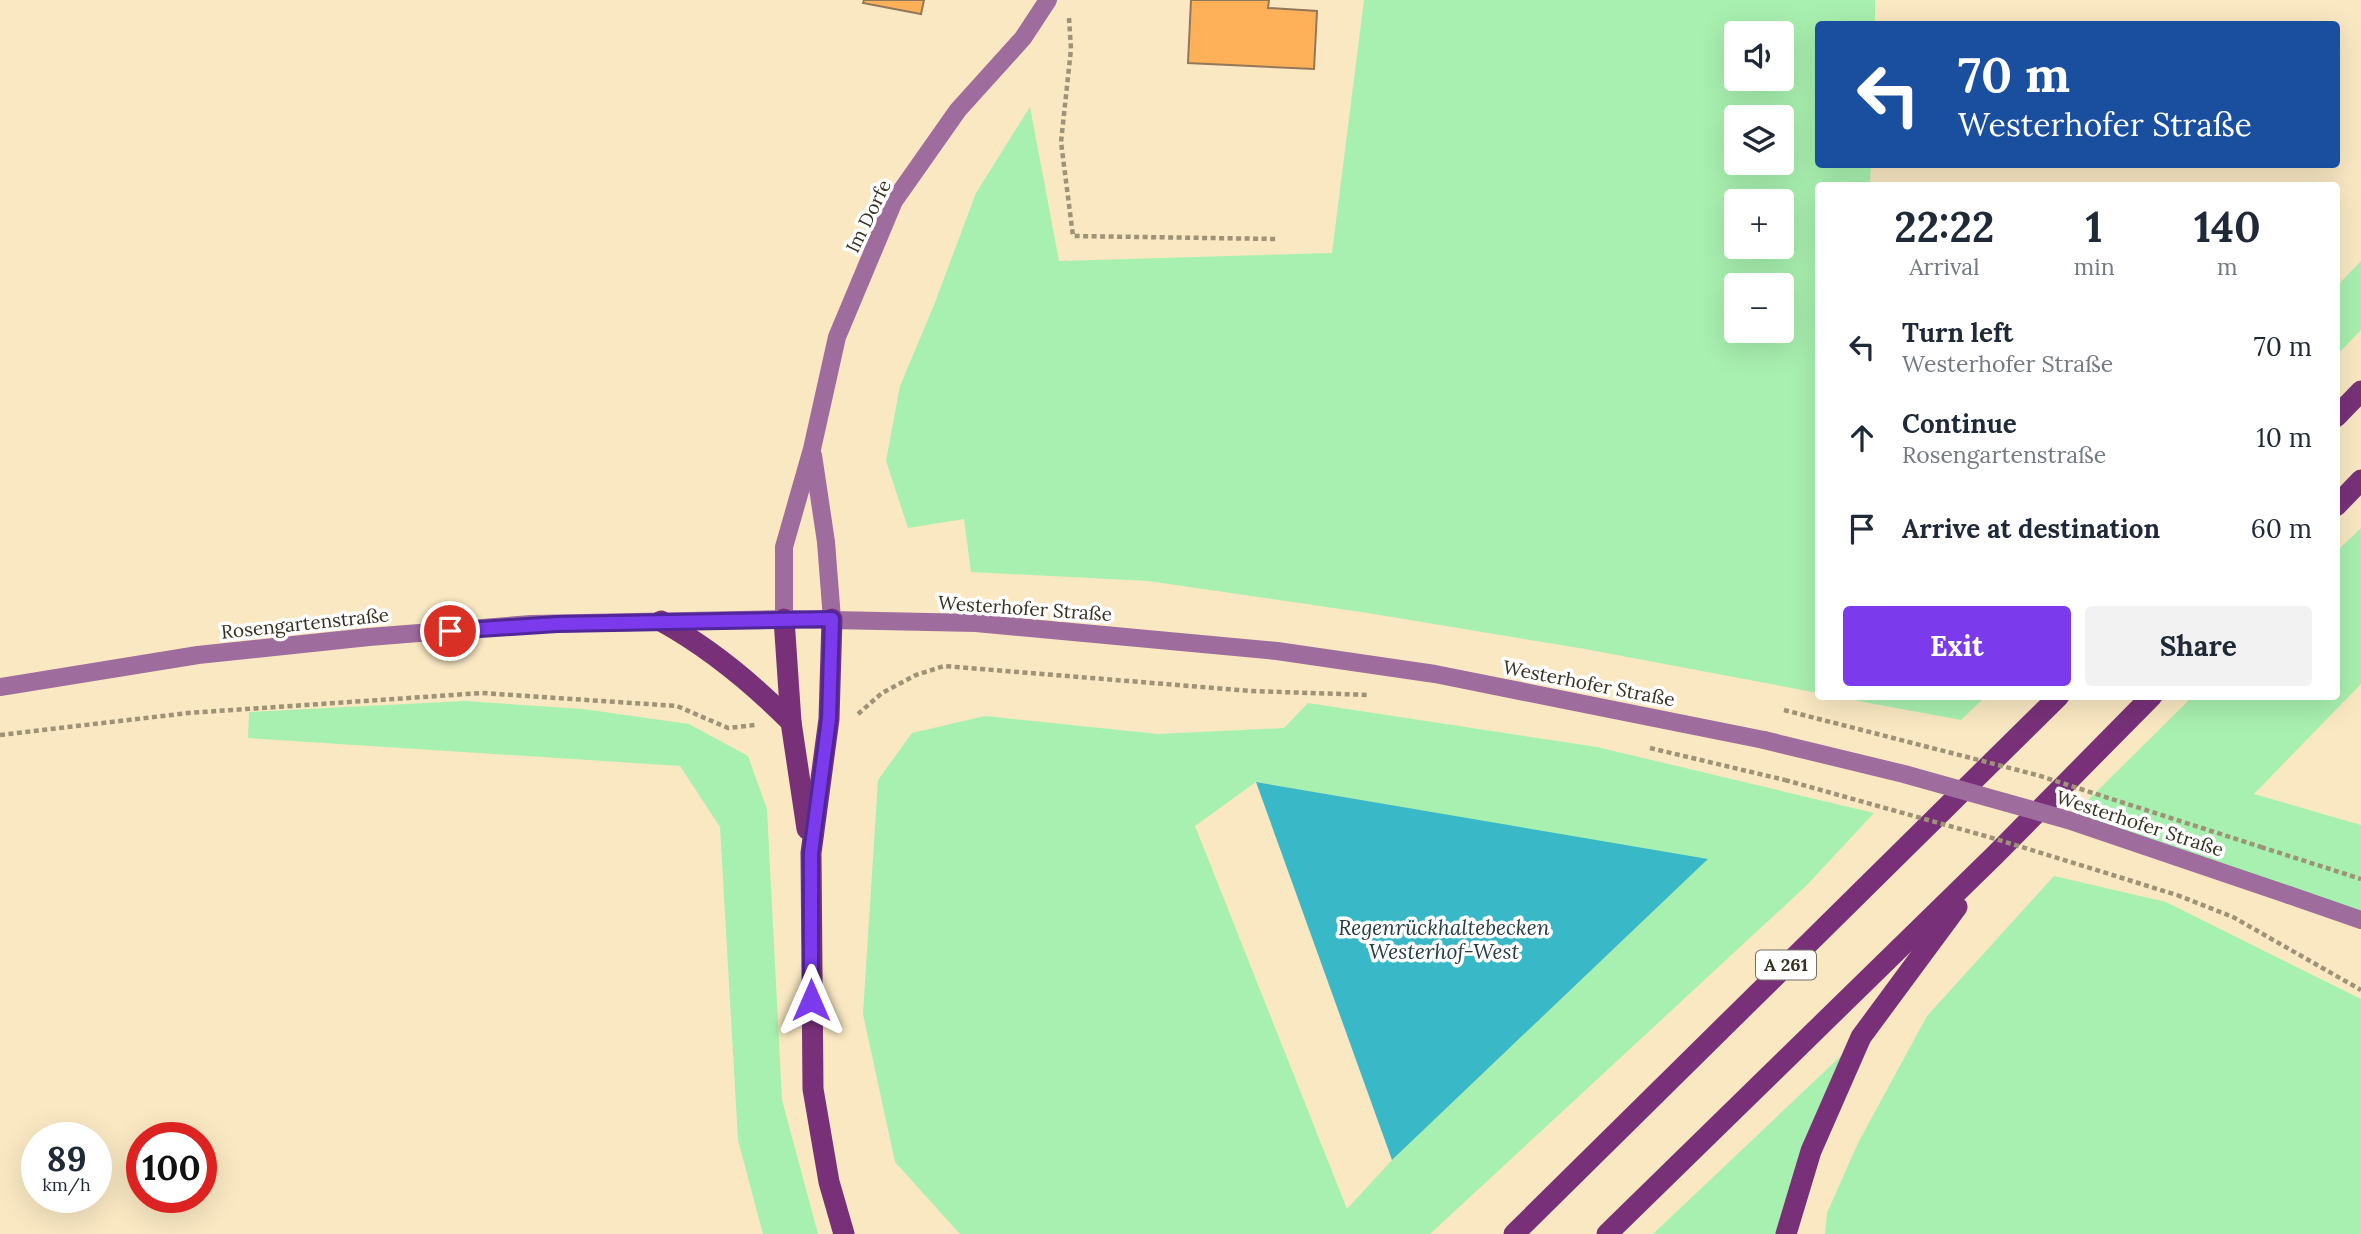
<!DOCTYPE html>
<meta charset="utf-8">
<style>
:root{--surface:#fff;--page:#f2f2f3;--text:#1f2937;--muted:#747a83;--accent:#7c3aed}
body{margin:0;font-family:Lora,serif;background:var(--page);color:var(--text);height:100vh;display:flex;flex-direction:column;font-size:26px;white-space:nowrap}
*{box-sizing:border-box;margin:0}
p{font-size:23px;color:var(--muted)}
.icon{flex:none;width:38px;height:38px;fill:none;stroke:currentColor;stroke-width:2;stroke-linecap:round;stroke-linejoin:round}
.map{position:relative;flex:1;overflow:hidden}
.side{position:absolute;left:1815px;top:182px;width:525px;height:518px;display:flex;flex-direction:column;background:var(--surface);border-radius:7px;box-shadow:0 7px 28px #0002}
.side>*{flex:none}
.top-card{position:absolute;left:1815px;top:21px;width:525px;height:147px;border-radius:7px;box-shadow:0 7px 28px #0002;background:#1a4fa0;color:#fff;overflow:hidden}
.fabs{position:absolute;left:1724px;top:21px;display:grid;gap:14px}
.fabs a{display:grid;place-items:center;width:70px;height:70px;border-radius:7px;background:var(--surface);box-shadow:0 7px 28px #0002;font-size:35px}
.speed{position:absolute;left:21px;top:1122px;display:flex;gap:14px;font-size:35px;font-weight:700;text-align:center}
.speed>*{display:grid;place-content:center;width:91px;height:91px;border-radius:50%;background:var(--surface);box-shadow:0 7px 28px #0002;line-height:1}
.speed small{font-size:18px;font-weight:400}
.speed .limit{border:10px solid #d22;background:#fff;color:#111}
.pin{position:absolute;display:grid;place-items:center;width:60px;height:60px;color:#fff;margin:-30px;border:4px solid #fff;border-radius:50%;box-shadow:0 2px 7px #0007}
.me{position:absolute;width:77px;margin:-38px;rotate:0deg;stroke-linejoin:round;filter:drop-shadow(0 0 5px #0008)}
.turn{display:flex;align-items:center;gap:24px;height:147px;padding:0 28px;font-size:32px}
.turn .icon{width:91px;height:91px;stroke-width:2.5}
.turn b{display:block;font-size:49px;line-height:60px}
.eta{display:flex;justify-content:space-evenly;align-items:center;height:119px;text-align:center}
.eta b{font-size:42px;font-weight:700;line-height:49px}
.button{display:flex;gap:14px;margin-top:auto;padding:14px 28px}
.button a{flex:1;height:80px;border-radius:7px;background:var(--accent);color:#fff;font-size:28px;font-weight:700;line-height:80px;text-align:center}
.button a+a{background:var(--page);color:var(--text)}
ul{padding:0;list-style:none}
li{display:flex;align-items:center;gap:21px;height:91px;padding:0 28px}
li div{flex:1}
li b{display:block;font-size:26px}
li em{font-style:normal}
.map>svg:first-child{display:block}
.green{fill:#a8f0af;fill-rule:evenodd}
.water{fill:#39b9c8}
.building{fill:#ffb15a;stroke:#92775b;stroke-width:2}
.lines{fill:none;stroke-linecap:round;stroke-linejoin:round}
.path{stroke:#9e9277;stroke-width:4.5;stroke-dasharray:5 3.5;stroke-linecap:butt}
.secondary{stroke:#9e6c9d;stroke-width:18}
.highway{stroke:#783179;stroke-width:21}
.path-bridge{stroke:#9e9277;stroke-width:4.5;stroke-dasharray:5 3.5;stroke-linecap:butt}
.secondary-bridge{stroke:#9e6c9d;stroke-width:18}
.route-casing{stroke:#51269a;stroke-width:18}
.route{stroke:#7c3aed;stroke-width:12}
.labels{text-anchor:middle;stroke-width:7;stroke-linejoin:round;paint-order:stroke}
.shield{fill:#fff;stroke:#747065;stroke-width:2}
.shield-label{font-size:18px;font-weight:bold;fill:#383223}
.street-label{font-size:19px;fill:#383223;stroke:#fff}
.water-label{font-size:21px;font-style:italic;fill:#233d41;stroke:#fff}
</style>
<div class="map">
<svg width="2361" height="1234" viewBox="0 0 2361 1234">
<rect width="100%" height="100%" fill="#f9e8c2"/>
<g class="green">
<path d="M 1364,0 L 1875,0 L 1875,24 L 1818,24 L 1818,164 L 1871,165 L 1870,185 L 1818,186 L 1818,693 L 1585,649 L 1368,613 L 1148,581 L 971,572 L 964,519 L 908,528 L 886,461 L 900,386 L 934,305 L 976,193 L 1030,107 L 1059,261 L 1332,253 ZM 1736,33 L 1782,33 L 1782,79 L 1736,79 ZM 1736,117 L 1782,117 L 1782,163 L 1736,163 ZM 1736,201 L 1782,201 L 1782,247 L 1736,247 ZM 1736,285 L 1782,285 L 1782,331 L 1736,331 Z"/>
<polygon points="2361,261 2361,330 2336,356 2336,287"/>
<polygon points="2361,528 2361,684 2254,794 2361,825 2361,920 2068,820 2192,697 2336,696 2336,552"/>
<polygon points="1837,697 1985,696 1985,697 1961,720"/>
<polygon points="465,701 583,709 689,724 748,756 767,809 782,1100 818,1234 763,1234 738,1140 720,827 680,766 248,738 249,712"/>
<path d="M 1308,703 L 1597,747 L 1874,813 L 1806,886 L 1430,1234 L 960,1234 L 895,1162 L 863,1014 L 878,780 L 912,733 L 985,716 L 1158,734 L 1284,728 ZM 1256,782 L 1707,860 L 1392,1160 L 1347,1209 L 1195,826 Z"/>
<polygon points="2054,876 2166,902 2361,999 2361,1234 1825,1234 1827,1213 1858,1143 1927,1016"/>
<polygon points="1861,1037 1786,1234 1653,1234"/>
</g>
<polygon class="water" points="1256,782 1708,859 1392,1160"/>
<g class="building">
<polygon points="864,0 924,0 921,14 863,3"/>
<polygon points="1191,0 1269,0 1268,8 1317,11 1314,69 1188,63"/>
</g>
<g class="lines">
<g class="path">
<polyline points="1069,18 1071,49 1061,142 1073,236 1276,239"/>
<polyline points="858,714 882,693 916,675 944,666 1251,691 1370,695"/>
<polyline points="0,735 188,713 482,693 677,706 728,728 755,725"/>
<polyline points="1650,748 1785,780"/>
<polyline points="2261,847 2361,879"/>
<polyline points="2177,895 2233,917 2361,990"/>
</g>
<g class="secondary">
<polyline points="813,455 826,542 832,619"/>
<polyline points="784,619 784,547 812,449 837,337 894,201 958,110 1023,38 1048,0"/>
<polyline points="0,687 198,655 369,637 531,624 784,619 976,623 1277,651 1435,674 1764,740"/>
<polyline points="2289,895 2361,920"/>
</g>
<g class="highway">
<polyline points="2336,417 2361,391"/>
<polyline points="2336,506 2361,480"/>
<polyline points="784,619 791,722 807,829"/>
<polyline points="832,619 829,719 811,853 813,1089 829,1182 844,1234"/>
<path d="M 661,621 C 710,648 751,682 791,722"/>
<polyline points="1514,1234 2059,696"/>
<polyline points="1607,1234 1996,854 2152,696"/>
<polyline points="1786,1234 1811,1151 1861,1037 1957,907"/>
</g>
<g class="path-bridge">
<polyline points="1784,710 2037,775 2261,847"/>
<polyline points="1785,780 1996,839 2177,895"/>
</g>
<polyline class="secondary-bridge" points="1764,740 1904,774 2068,820 2289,895"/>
</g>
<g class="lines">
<defs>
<polyline id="route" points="450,631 557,624 832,619 829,719 811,853 811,1000"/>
</defs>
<use href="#route" class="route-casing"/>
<use href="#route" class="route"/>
</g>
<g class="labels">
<rect class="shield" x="1756" y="950.5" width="60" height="29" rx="5"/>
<g class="shield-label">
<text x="1786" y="971">A 261</text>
</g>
<g class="street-label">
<text transform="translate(868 216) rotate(-64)" y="7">Im Dorfe</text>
<text transform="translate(1025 608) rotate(4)" y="7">Westerhofer Straße</text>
<text transform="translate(305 623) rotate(-6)" y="7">Rosengartenstraße</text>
<text transform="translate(1589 683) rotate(11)" y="7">Westerhofer Straße</text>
<text transform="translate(2140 823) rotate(18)" y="7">Westerhofer Straße</text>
</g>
<g class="water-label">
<text x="1444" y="935">Regenrückhaltebecken<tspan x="1444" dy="24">Westerhof-West</tspan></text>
</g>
</g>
</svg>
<div class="fabs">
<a><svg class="icon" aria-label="sound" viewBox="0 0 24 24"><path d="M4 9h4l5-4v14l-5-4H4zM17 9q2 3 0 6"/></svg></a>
<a><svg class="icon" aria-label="layers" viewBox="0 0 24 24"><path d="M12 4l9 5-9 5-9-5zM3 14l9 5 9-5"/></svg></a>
<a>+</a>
<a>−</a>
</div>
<div class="speed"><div>89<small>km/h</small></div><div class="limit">100</div></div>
<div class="pin" style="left:450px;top:631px;background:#d93025"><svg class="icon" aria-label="arrive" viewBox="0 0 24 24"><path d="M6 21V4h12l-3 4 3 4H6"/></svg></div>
<svg class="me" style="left:811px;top:1000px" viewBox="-20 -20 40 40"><path d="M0-17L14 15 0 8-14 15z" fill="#7c3aed" stroke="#fff" stroke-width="4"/></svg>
<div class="top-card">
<div class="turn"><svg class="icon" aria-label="left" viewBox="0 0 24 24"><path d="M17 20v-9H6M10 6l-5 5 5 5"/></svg><div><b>70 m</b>Westerhofer Straße</div></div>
</div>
<section class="side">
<div class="eta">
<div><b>22:22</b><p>Arrival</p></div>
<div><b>1</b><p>min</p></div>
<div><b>140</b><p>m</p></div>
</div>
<ul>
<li><svg class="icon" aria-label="left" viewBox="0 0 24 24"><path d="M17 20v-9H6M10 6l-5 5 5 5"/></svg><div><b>Turn left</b><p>Westerhofer Straße</p></div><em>70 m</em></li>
<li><svg class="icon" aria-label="ahead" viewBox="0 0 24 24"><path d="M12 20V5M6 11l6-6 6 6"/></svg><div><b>Continue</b><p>Rosengartenstraße</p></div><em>10 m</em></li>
<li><svg class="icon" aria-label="arrive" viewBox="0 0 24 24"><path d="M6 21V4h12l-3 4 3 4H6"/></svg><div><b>Arrive at destination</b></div><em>60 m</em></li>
</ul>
<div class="button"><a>Exit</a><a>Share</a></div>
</section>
</div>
